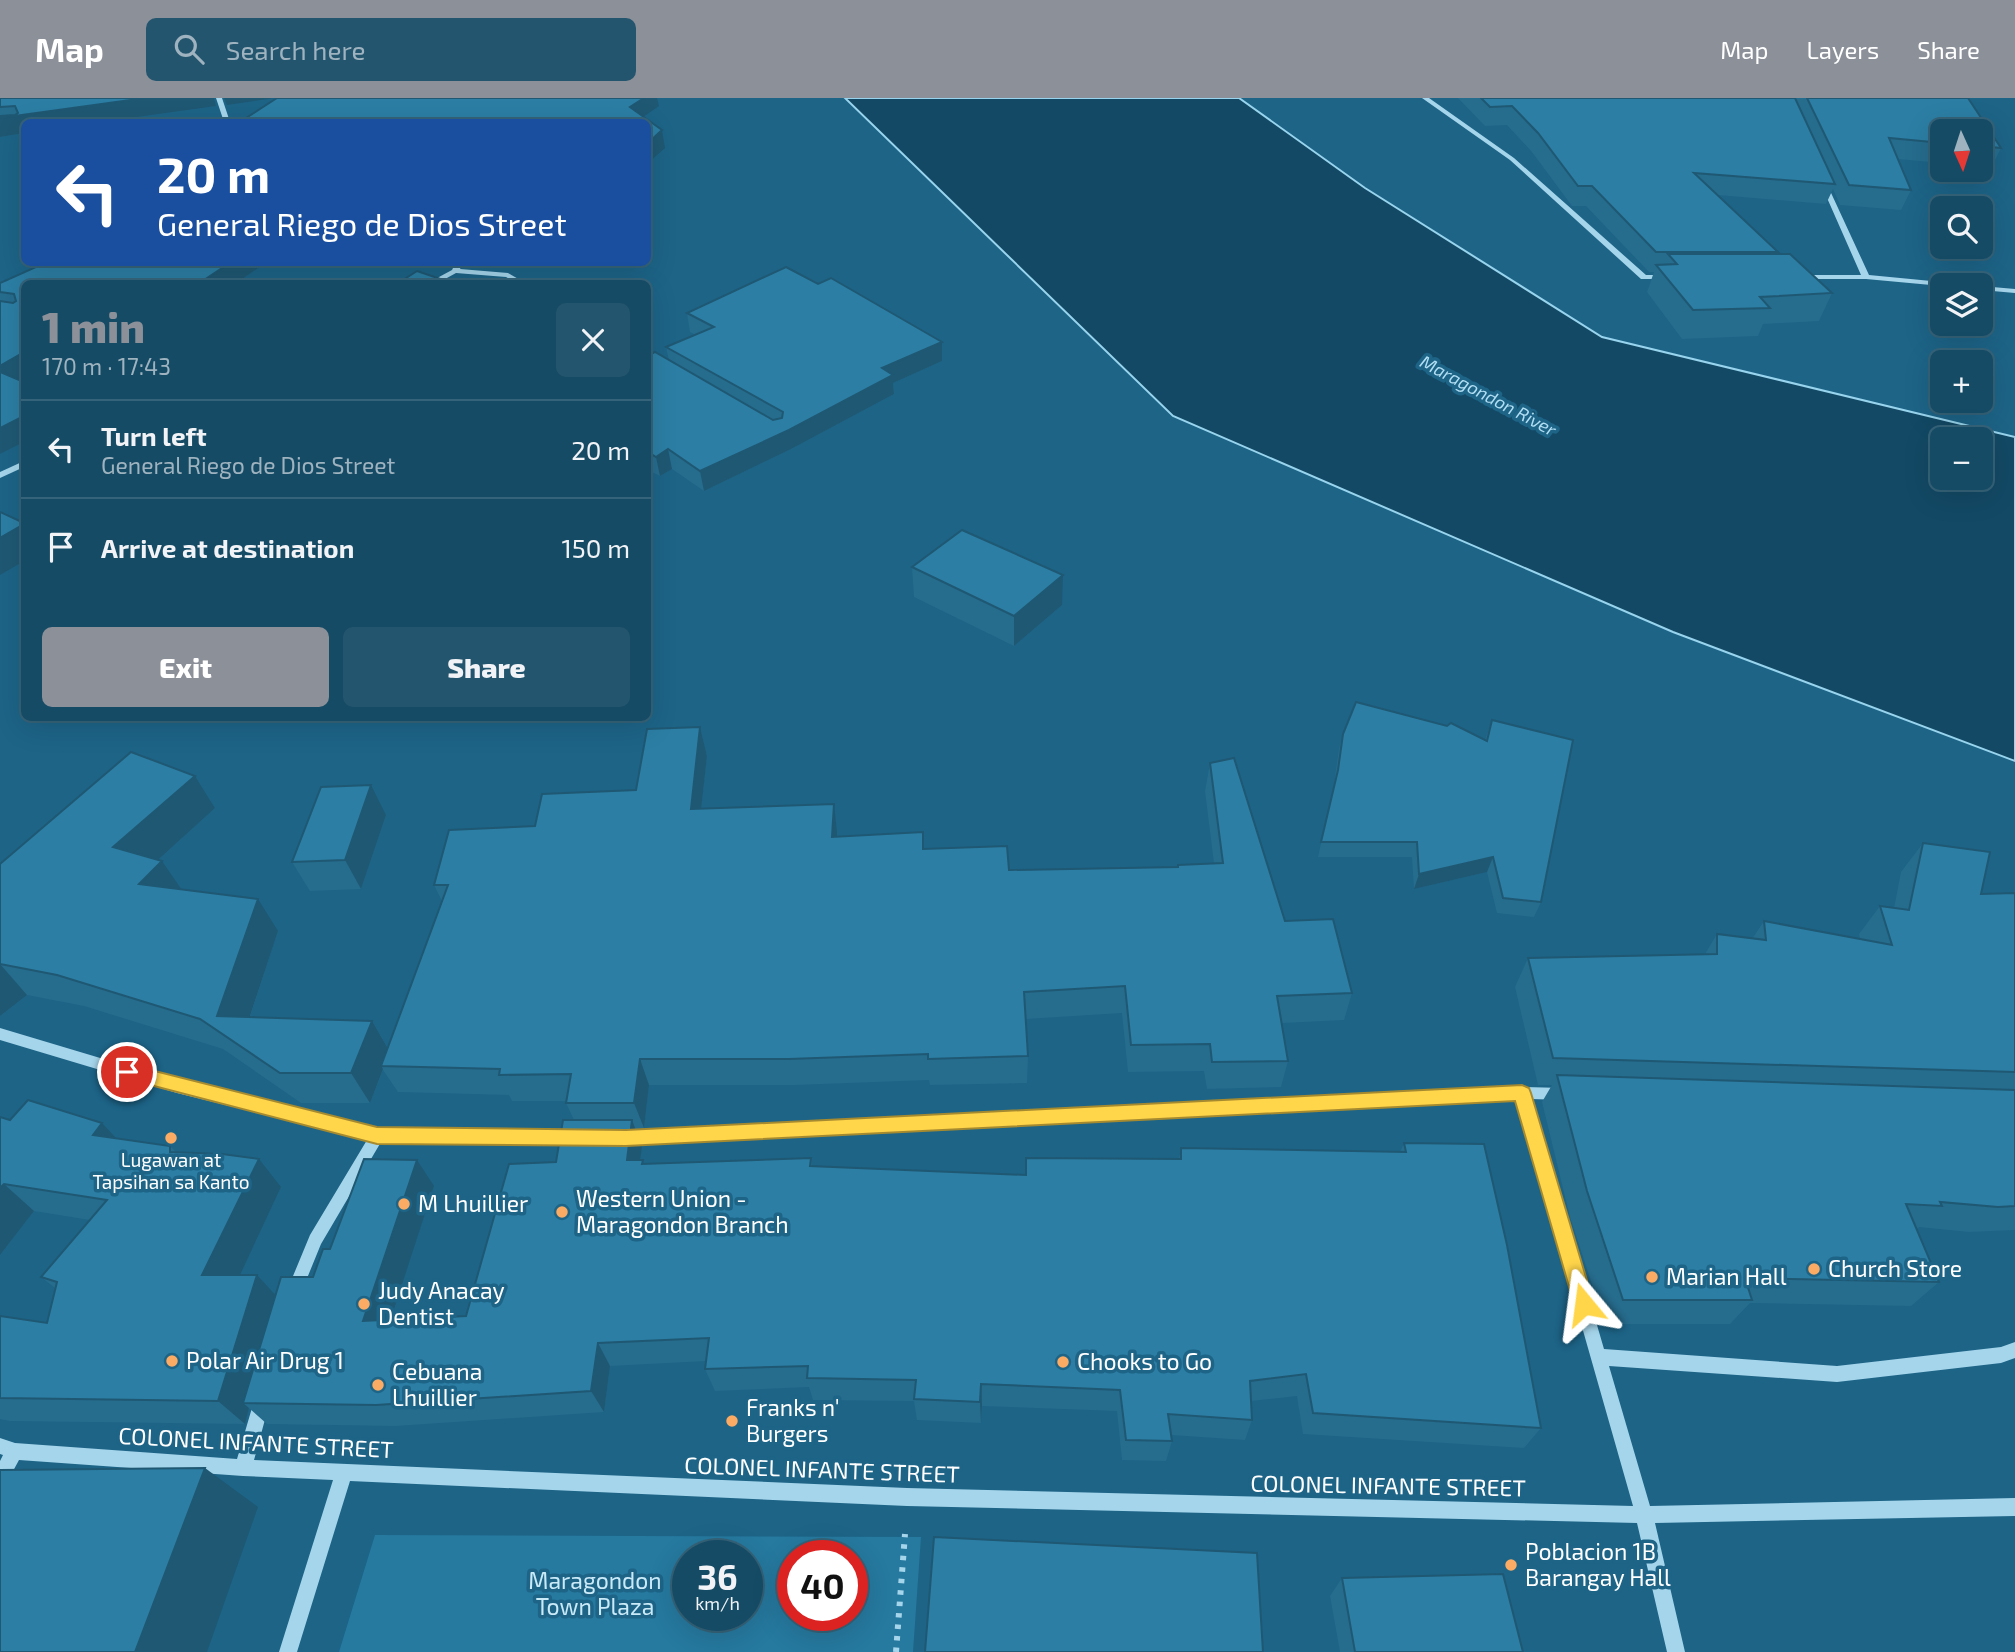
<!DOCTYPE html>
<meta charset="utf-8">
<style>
:root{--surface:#164b65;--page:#23556e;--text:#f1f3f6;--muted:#9eb3bf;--line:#356379;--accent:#8c9099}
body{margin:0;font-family:"Exo 2",sans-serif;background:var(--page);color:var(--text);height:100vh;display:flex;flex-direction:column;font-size:26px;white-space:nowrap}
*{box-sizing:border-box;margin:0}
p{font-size:23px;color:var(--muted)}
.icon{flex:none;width:38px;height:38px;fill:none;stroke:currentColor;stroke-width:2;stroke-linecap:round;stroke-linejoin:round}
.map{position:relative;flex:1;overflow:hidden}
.panel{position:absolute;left:21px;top:182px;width:630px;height:441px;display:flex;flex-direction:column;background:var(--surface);border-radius:10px;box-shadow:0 7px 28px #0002,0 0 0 2px var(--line)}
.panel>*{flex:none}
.banner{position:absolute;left:21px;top:21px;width:630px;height:147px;border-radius:10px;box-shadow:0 7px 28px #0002,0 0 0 2px var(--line);background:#1a4fa0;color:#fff;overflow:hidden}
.needle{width:46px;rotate:177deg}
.tools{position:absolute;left:1930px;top:21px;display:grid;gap:14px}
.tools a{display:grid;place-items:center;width:63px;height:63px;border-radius:10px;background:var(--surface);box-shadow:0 7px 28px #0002,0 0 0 2px var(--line);font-size:35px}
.speed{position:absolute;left:672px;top:1442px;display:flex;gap:14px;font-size:35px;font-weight:700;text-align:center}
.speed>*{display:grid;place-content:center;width:91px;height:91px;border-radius:50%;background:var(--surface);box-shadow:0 7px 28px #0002,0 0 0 2px var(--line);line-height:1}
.speed small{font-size:18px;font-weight:400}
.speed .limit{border:10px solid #d22;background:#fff;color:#111}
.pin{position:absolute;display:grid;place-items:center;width:60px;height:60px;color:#fff;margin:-30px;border:4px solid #fff;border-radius:50%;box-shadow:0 2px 7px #0007}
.me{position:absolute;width:77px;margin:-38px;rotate:344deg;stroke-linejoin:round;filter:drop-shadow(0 0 5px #0008)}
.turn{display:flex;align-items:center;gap:24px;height:147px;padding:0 21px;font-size:32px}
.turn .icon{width:91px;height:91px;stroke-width:2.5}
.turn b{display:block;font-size:49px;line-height:60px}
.round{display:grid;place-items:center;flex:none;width:74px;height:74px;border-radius:10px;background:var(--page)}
.overview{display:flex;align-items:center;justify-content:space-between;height:119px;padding:0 21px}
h1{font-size:42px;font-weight:800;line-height:52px;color:var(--accent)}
.primary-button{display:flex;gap:14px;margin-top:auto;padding:14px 21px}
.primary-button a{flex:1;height:80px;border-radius:10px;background:var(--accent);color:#fff;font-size:28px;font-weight:800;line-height:80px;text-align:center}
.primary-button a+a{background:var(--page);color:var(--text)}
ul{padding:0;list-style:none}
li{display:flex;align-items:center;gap:21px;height:98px;padding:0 21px;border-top:2px solid var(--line)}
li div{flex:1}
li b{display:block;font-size:26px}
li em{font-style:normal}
header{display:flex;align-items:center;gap:42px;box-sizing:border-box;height:98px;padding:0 35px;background:var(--accent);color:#fff}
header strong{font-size:33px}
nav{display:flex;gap:38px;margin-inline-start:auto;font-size:24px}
.search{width:490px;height:63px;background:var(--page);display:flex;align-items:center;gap:18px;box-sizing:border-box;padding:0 24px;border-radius:10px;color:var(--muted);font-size:26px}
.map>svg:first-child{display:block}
.green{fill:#26799f;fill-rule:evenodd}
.water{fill:#134965;stroke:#98d4ed;stroke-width:2;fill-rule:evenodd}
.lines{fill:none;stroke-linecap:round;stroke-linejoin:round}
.path{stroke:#a5d5eb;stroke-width:6;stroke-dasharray:4.5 7;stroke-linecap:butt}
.minor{fill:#a5d5eb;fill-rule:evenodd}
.wall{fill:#266c8d}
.shaded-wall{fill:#1f5873}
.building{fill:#2c7ea4;stroke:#1f5873;stroke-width:2}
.route{fill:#ffd54a;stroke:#a68a30;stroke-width:2}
.poi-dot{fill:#fbab63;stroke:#1d6487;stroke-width:2.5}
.labels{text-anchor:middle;stroke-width:7;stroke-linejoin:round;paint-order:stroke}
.far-water-label{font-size:18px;font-style:italic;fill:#b1def3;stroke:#1d6487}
.poi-label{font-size:19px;fill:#fff;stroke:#1d6487}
.near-poi-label{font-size:23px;fill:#fff;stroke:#1d6487;text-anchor:start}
.near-street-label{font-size:23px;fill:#fff;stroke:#1d6487}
.near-park-label{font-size:23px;fill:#caeaf8;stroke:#1d6487}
</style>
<header>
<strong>Map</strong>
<div class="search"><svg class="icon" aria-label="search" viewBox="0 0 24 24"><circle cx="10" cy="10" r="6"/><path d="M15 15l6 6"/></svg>Search here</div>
<nav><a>Map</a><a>Layers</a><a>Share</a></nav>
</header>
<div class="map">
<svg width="2015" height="1554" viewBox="0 0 2015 1554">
<rect width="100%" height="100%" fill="#1d6487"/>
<path class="green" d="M 375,1437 L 921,1439 L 913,1554 L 339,1554 ZM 688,1458 L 747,1458 L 747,1517 L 688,1517 ZM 793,1458 L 852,1458 L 852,1517 L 793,1517 Z"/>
<path class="water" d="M 845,0 L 1239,0 L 1365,90 L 1602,239 L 2015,339 L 2015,663 L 1673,534 L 1173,318 ZM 1942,341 L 1981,341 L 1981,380 L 1942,380 Z"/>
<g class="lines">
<polyline class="path" points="896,1554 905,1436"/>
<g class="minor">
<polygon points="216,0 222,0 230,24 224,24"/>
<polygon points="1422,0 1429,0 1514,60 1646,177 1671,177 1671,181 1641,181 1510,62"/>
<polygon points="1823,82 1826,84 1869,177 1952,185 1956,187 1942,188 1866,181 1795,181 1795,177 1861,177 1820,84"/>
<polygon points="456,164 463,165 460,171 508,175 527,186 518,186 506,179 456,175 436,186 426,186 452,172"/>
<polygon points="1981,188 2015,191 2015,195 1981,192"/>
<polygon points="24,363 24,369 0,380 0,374"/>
<polygon points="0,930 177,983 377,1032 574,1033 579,1035 581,1039 579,1043 574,1045 381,1044 321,1146 299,1200 294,1202 289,1200 286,1195 310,1137 367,1042 177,995 0,942"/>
<polygon points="1522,989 1564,990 1569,992 1571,996 1569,1000 1564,1002 1531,1001 1604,1251 1837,1268 2001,1249 2015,1244 2015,1260 2001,1265 1837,1284 1609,1268 1650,1408 2015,1400 2015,1418 1655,1425 1685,1554 1667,1554 1637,1425 907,1408 350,1383 297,1554 279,1554 333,1382 243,1378 19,1362 6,1386 0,1388 0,1363 3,1357 0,1356 0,1340 15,1345 237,1361 254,1303 256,1297 262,1295 268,1297 270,1303 254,1362 907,1390 1633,1408 1517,1001 624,1046 619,1044 617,1040 619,1036 624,1034"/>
</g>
</g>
<g class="wall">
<polygon points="0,0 214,0 216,8 24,24 24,35 0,39"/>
<polygon points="1458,0 1968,0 2001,50 1991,70 1981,69 1981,33 1942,33 1942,65 1898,61 1911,92 1901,112 1840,107 1833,91 1826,106 1718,97 1778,154 1777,156 1832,195 1819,223 1763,226 1758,238 1682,241 1647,194 1654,174 1649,174 1586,108 1572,108 1532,54 1507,27 1485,28"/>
<polygon points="267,164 235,186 24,186 24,280 21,282 24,284 24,344 0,356 0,185"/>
<polygon points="271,164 296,164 282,170"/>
<polygon points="687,215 942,263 893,285 894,296 791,351 704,393 672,371 660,378 648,372 648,258 669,262 666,249 696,237 690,234"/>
<polygon points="912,469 1062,507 1014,548 914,499"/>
<polygon points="1492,622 1541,804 1534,819 1497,815 1487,774 1414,791 1412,759 1318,759 1334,687 1339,651 1343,636 1485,642"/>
<polygon points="700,629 707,658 701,711 837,734 837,739 923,734 924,751 1009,772 1178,769 1178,767 1214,765 1205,693 1210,665 1285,823 1352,895 1344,922 1282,925 1288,963 1281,989 1207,991 1204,973 1128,974 1122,915 1026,921 1028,958 1027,985 930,987 929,982 795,987 649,987 644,1030 635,1031 642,1048 640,1062 644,1066 811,1060 812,1068 1026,1077 1179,1061 1181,1050 1400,1054 1404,1045 1541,1330 1524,1350 1303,1336 1297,1298 1251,1303 1252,1322 1245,1342 1171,1337 1172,1343 1166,1363 1122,1362 1117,1313 982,1308 981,1325 917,1322 914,1303 813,1302 809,1289 715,1293 705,1271 706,1263 610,1268 604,1314 396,1328 267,1326 249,1310 245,1326 10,1323 0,1321 0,1218 47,1225 55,1190 41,1179 90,1122 34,1113 0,1157 0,1019 10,1022 116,1040 170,1048 176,1054 281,1089 240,1177 276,1197 313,1179 330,1151 434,1088 390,1221 466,1218 556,1064 574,1022 566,1005 567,1003 512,1003 509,997 398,994 383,972 370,1005 301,1005 223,951 84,908 27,897 0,918 0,766 195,678 215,710 158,762 182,792 278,833 250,919 372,923 388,950 442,803 434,787 535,728 636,692"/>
<polygon points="386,717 361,791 310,793 292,764"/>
<polygon points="1923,745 1981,796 2015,795 2015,1132 1969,1134 1919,1129 1917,1131 1939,1184 1911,1208 1750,1205 1730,1226 1605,1226 1570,1119 1542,1004 1552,987 1538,987 1515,889 1528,860 1705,856 1717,836 1752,841 1764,823 1860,841 1859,836 1880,808 1894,810 1901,774"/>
<polygon points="1342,1480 1523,1554 1340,1554 1330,1498"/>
</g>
<g class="shaded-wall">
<polygon points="145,0 214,0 216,8 100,24 24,24 24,35 0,39 0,20"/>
<polygon points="224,0 275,0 227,7"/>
<polygon points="644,0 657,0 659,8 636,24 630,9"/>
<polygon points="662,32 665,50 648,65 648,45"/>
<polygon points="231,164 267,164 235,186 198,186"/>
<polygon points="279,164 296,164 282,170"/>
<polygon points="384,164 397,164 385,168"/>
<polygon points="942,244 942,263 893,285 894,296 791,351 704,393 700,373 882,270"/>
<polygon points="24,254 24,280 7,291 0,280 0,268"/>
<polygon points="24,318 24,344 0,356 0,330"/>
<polygon points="668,351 672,371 660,378 656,359"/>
<polygon points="24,426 24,463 0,477 0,440"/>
<polygon points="1063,477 1062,507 1014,548 1014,518"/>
<polygon points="700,629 707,658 698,739 691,711"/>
<polygon points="195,678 215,710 137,781 113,749"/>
<polygon points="371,687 386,717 361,791 345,762"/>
<polygon points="834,706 837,734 836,768 832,739"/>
<polygon points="1493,759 1487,774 1414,791 1419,776"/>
<polygon points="162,763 184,795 139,786"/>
<polygon points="258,801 278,833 240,948 217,918"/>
<polygon points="0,866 27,897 0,918"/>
<polygon points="372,923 390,954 381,968 383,971 370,1005 351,975"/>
<polygon points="640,961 649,987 644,1030 634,1005"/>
<polygon points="632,1022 642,1048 637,1087 627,1062"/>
<polygon points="102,1025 129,1054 93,1037"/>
<polygon points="259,1061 281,1089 228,1203 202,1177"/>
<polygon points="417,1062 434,1088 383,1245 363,1223"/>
<polygon points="4,1086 34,1113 0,1157 0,1090"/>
<polygon points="257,1177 281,1203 243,1305 249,1310 245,1326 218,1303"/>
<polygon points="598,1245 610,1268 604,1314 591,1293"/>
<polygon points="981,1286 982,1308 981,1325 980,1304"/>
<polygon points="205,1370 258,1409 207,1554 135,1554"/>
</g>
<g class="building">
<polygon points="0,0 145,0 0,20 0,18 15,17 18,15 15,8 0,9"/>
<polygon points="277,0 644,0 630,9 662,32 648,45 648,24 240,24"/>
<polygon points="1481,0 1795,0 1835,86 1694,75 1778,154 1656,154 1592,88 1578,88 1538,35 1512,8 1490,9"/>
<polygon points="1807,0 1968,0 2001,50 1981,48 1981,33 1942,33 1942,45 1889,40 1911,92 1849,87"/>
<polygon points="1668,156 1790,156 1832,195 1760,199 1770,210 1693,212 1656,167 1677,166"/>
<polygon points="47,164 231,164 198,186 24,186 24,254 0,268 0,203 13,205 16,203 14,196 0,194 0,185"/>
<polygon points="786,169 818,186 831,180 942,244 882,270 893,277 789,332 700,373 668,351 656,359 648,354 648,258 655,254 773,322 782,320 783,314 666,249 714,229 687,215"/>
<polygon points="417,173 455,186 397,186"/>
<polygon points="0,274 24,284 24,318 0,330"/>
<polygon points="0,414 24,425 24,426 0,440"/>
<polygon points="962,432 1063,477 1014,518 912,469"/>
<polygon points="1356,604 1447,628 1451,625 1487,643 1492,622 1573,642 1541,804 1503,800 1493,759 1419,776 1417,744 1321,744 1338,672 1343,636"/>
<polygon points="700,629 691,711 834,706 832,739 923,734 923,751 1007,748 1009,772 1178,769 1178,767 1223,765 1210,665 1234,660 1285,823 1333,821 1352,895 1277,898 1288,963 1212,964 1210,946 1131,947 1125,888 1024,894 1028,958 928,961 928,956 789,961 640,961 634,1005 566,1005 571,976 499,977 500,971 381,968 448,787 434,787 449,732 535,728 542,696 636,692 647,631"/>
<polygon points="131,654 195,678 113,749 162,763 139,786 258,801 217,918 372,923 351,975 280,975 200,921 57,877 0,866 0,766"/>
<polygon points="371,687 345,762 292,764 321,689"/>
<polygon points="1923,745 1990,754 1981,796 2015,795 2015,974 1553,960 1528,860 1717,856 1717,836 1766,842 1764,823 1892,847 1880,808 1909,812"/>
<polygon points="1557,977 2015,992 2015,1108 1998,1109 1940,1104 1942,1108 1906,1106 1939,1184 1745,1180 1752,1202 1623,1202 1587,1093"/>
<polygon points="28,1002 102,1025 93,1037 170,1048 170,1054 222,1056 259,1061 202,1177 257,1177 218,1303 0,1300 0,1218 47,1225 57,1184 41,1179 107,1102 4,1086 0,1090 0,1019 10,1022"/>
<polygon points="563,1022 632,1022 627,1062 643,1062 642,1066 811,1060 810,1068 1026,1077 1026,1060 1181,1061 1181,1050 1406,1054 1404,1045 1484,1046 1507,1147 1541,1330 1313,1315 1306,1276 1250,1283 1252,1322 1168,1316 1172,1343 1126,1342 1120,1292 981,1286 980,1304 914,1301 916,1282 807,1280 808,1268 705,1271 709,1240 598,1245 591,1293 376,1307 243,1305 281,1179 313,1179 323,1151 330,1151 364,1061 417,1062 363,1223 466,1218 509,1066 556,1064"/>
<polygon points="205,1370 135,1554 0,1554 0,1372"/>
<polygon points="934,1439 1257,1455 1263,1554 925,1554"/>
<polygon points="1503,1476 1523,1554 1355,1554 1342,1480"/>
</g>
<polygon class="route" points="127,966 377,1029 626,1032 1522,987 1529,990 1531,995 1594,1206 1591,1213 1584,1216 1577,1213 1574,1206 1515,1003 626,1048 377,1046 127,981 120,979 118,974 120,968"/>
<g class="poi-dot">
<circle cx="171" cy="1040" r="7"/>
<circle cx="404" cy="1106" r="7"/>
<circle cx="562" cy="1114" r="7"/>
<circle cx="1814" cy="1171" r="7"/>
<circle cx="1652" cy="1179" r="7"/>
<circle cx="364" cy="1206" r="7"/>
<circle cx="172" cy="1263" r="7"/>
<circle cx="1063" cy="1264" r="7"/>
<circle cx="378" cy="1287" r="7"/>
<circle cx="732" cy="1323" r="7"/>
<circle cx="1511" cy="1467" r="7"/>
</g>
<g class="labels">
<g class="far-water-label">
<text transform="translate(1488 298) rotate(28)" y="6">Maragondon River</text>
</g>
<g class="poi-label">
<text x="171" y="1069">Lugawan at<tspan x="171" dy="22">Tapsihan sa Kanto</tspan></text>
</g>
<g class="near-poi-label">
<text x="576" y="1109">Western Union -<tspan x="576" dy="26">Maragondon Branch</tspan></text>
<text x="418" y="1114">M Lhuillier</text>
<text x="1828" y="1179">Church Store</text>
<text x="1666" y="1187">Marian Hall</text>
<text x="378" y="1201">Judy Anacay<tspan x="378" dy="26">Dentist</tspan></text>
<text x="186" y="1271">Polar Air Drug 1</text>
<text x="1077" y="1272">Chooks to Go</text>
<text x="392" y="1282">Cebuana<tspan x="392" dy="26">Lhuillier</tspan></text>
<text x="746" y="1318">Franks n'<tspan x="746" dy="26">Burgers</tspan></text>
<text x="1525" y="1462">Poblacion 1B<tspan x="1525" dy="26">Barangay Hall</tspan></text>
</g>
<g class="near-street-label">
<text transform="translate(256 1345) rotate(3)" y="8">COLONEL INFANTE STREET</text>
<text transform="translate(822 1372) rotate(2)" y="8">COLONEL INFANTE STREET</text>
<text transform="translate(1388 1388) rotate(1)" y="8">COLONEL INFANTE STREET</text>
</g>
<g class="near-park-label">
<text x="595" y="1491">Maragondon<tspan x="595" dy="26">Town Plaza</tspan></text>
</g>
</g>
</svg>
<div class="tools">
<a><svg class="needle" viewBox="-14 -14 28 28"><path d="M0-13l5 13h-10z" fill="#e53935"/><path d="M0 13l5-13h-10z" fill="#9eb3bf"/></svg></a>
<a><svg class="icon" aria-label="search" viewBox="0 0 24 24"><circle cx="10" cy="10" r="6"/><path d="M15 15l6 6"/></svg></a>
<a><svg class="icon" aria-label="layers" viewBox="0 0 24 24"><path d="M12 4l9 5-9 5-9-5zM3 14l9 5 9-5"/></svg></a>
<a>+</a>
<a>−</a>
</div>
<div class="speed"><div>36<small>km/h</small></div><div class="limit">40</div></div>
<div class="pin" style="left:127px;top:974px;background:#d93025"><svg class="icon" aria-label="arrive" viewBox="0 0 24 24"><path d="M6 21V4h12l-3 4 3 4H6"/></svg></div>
<svg class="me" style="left:1584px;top:1206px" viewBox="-20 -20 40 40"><path d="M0-17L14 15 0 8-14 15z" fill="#ffd54a" stroke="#fff" stroke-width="4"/></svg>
<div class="banner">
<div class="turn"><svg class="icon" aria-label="left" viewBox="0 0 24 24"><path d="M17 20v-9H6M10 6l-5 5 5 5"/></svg><div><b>20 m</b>General Riego de Dios Street</div></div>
</div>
<section class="panel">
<div class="overview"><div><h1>1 min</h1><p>170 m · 17:43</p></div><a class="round"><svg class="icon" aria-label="close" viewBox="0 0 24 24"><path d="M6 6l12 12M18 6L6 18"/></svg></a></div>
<ul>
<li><svg class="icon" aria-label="left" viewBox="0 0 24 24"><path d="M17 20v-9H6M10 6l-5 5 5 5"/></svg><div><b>Turn left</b><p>General Riego de Dios Street</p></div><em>20 m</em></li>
<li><svg class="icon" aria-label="arrive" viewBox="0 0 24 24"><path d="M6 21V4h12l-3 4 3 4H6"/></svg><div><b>Arrive at destination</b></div><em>150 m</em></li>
</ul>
<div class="primary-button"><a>Exit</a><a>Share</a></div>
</section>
</div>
